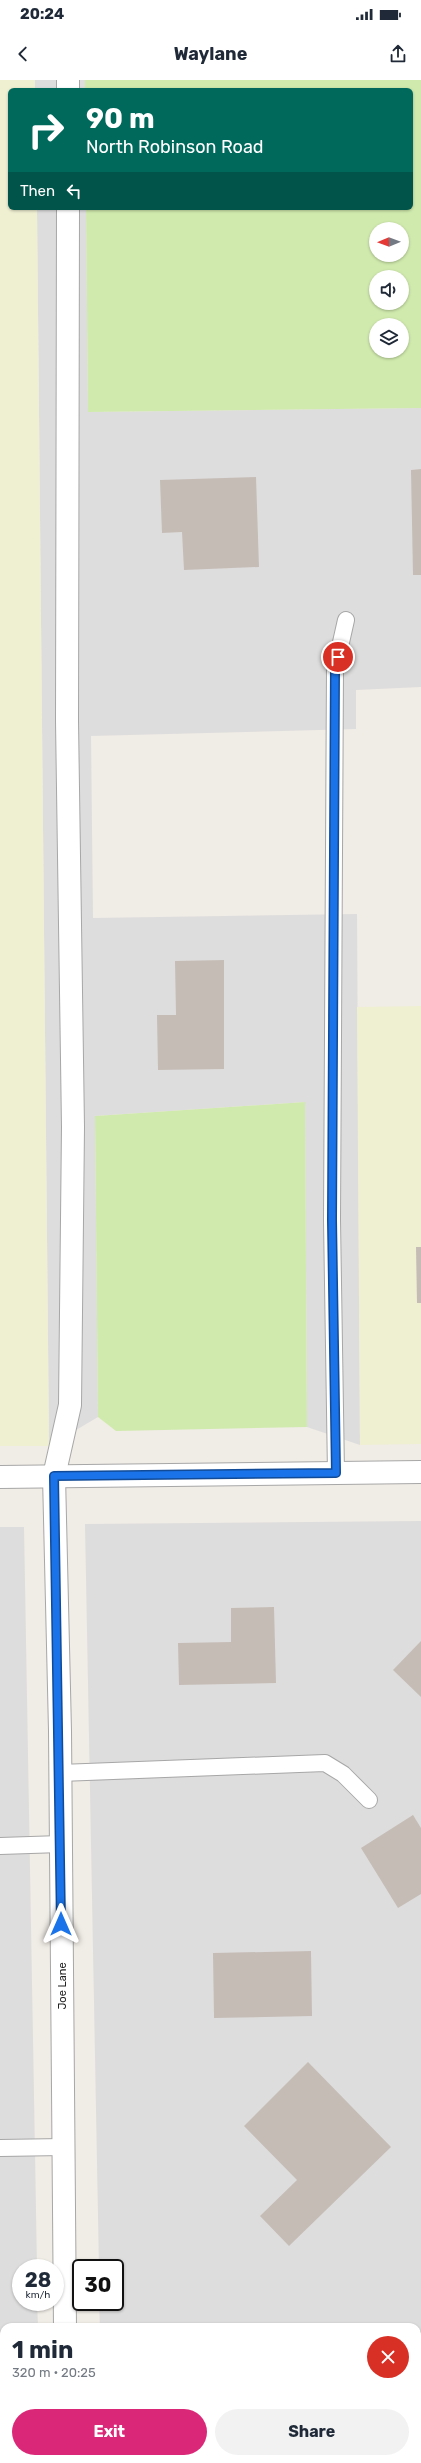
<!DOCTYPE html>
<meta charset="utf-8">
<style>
:root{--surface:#fff;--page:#f2f2f3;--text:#1f2937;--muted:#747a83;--accent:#db2777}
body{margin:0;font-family:Rubik,sans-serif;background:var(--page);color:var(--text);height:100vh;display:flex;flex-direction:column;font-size:15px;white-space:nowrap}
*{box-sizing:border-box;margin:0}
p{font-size:13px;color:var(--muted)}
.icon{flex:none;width:22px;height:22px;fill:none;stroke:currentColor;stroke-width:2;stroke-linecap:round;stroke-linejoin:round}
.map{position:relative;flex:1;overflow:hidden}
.drawer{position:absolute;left:0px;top:2243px;width:421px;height:140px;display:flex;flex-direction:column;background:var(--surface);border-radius:12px 12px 0 0;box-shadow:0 1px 3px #0004}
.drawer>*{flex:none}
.top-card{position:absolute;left:8px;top:8px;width:405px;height:122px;border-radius:6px;box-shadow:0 1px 3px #0004;background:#00695c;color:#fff;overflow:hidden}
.needle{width:26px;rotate:269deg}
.fabs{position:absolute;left:369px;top:142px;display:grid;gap:8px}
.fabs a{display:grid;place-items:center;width:40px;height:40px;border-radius:50%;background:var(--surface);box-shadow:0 1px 3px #0004;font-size:20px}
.speed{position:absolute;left:12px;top:2179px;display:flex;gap:8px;font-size:20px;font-weight:700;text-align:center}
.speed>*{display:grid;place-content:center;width:52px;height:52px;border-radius:50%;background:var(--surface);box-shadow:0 1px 3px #0004;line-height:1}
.speed small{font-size:10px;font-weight:400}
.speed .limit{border:2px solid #111;border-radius:6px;background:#fff;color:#111}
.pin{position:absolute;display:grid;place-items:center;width:34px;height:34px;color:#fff;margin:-17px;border:2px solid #fff;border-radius:50%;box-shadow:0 1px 4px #0007}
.me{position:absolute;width:44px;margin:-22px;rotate:0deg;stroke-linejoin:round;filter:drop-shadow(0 0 3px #0008)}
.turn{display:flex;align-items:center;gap:14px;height:84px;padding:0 12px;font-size:18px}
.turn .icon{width:52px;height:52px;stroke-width:2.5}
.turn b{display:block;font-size:28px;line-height:34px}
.then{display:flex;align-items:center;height:38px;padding:0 12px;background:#0003;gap:8px;font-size:15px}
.round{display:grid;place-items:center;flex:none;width:42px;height:42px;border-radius:21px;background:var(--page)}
.head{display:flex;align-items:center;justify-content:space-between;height:68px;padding:0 12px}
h1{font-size:24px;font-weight:700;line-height:30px}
.cta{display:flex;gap:8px;margin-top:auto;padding:8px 12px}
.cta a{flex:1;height:46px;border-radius:24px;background:var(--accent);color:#fff;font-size:16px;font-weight:700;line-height:46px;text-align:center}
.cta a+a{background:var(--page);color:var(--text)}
.status{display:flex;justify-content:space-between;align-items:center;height:28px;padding:0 20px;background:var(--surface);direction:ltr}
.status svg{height:11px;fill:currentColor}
header{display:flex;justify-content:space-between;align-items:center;height:52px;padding:0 12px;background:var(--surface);font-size:18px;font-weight:700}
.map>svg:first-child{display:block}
.residential{fill:#dedddd}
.farmland{fill:#efefd2}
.grass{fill:#d0eaad;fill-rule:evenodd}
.building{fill:#c5bcb6}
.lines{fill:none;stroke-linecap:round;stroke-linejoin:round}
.service-casing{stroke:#a7a7a7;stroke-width:18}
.minor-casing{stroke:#a7a7a7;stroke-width:24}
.tertiary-casing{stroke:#a7a7a7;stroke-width:24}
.service{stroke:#fff;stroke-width:16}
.minor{stroke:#fff;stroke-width:22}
.tertiary{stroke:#fff;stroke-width:22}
.route-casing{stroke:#114b97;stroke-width:10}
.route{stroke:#1a73e8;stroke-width:7}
.labels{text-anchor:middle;stroke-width:3;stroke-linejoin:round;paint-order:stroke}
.street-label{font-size:11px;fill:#202020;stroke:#fff}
</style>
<div class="status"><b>20:24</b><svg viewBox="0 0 49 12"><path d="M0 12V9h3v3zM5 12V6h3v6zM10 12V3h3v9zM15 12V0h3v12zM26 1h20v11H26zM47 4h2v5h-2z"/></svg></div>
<header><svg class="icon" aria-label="back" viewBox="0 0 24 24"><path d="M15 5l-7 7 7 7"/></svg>Waylane<svg class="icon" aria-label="share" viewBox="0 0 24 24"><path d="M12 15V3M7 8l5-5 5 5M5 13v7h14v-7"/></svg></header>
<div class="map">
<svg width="421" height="2383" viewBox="0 0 421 2383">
<rect width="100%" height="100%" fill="#f0ece6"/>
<g class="residential">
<rect x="35" y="0" width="50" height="10"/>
<polygon points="37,128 86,128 88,332 421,328 421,607 356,610 356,649 91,656 93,838 357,834 360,1365 307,1347 305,1022 95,1036 98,1337 49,1366"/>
<polygon points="421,1441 421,2383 102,2383 102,2379 417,2379 417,2247 100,2247 99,2222 115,2222 115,2188 99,2188 85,1444"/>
<polygon points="0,1447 24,1447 37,2188 21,2188 21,2222 37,2222 38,2247 4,2247 4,2379 40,2379 40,2383 0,2383"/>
</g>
<g class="farmland">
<polygon points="0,0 35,0 35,10 10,10 10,128 37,128 49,1366 0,1366"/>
<polygon points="421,926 421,1364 360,1365 357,927"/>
</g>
<g class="grass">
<path d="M 85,0 L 421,0 L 421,328 L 88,332 L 86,128 L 411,128 L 411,10 L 85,10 ZM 376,149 L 402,149 L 402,175 L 376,175 ZM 376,197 L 402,197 L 402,223 L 376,223 ZM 376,245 L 402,245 L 402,271 L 376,271 Z"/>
<polygon points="305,1022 307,1347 116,1351 98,1337 95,1036"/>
</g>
<g class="building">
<polygon points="421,389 421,495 413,495 411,390"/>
<polygon points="256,397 259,487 184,490 182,452 162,453 160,400"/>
<polygon points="224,880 224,989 158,990 157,935 176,935 175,881"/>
<polygon points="416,1167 421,1167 421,1223 417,1223"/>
<polygon points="274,1527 276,1603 179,1605 178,1563 231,1562 231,1528"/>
<polygon points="421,1561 421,1617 393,1590"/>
<polygon points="413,1735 421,1748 421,1814 398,1828 361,1768"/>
<polygon points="311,1871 312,1936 214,1938 213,1873"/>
<polygon points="308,1982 391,2067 289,2166 260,2136 297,2100 244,2046"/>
<polygon points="421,2251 421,2314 417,2310 417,2255"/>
</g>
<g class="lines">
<defs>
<g id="service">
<polyline points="336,1393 332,1140 335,589 346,540"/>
<polyline points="60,1693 325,1683 343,1694 369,1720"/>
<polyline points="0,1766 61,1764"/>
<polyline points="0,2068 63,2067"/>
</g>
<g id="minor">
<polyline points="68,10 68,0"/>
<polyline points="65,2247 60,1651 54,1396 70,1325 73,1047 67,641 68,128"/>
<polyline points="417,2359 421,2359"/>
<polyline points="66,2379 66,2383"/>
<polyline points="251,2383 279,2379"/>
</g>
<polyline id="tertiary" points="0,1397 421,1392"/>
</defs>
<use href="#service" class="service-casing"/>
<use href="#minor" class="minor-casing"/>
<use href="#tertiary" class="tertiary-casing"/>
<use href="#service" class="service"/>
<use href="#minor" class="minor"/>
<use href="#tertiary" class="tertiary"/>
</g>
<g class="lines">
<defs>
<polyline id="route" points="61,1844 54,1396 336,1393 332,1140 335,589 338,577"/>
</defs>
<use href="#route" class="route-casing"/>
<use href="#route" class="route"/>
</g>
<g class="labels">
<g class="street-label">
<text transform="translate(62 1906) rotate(-90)" y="4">Joe Lane</text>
</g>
</g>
</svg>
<div class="fabs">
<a><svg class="needle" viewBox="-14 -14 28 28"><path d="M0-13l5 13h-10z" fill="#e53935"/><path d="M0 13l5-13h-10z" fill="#747a83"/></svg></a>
<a><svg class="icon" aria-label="sound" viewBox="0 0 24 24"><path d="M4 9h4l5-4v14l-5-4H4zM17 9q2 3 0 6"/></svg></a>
<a><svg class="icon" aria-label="layers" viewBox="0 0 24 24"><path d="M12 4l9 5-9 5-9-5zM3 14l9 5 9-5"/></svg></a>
</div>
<div class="speed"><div>28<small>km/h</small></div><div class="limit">30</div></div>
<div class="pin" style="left:338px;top:577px;background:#d93025"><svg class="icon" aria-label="arrive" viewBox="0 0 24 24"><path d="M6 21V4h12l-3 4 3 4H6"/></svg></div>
<svg class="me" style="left:61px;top:1844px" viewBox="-20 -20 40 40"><path d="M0-17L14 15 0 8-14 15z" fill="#1a73e8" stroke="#fff" stroke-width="4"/></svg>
<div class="top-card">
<div class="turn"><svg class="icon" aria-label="right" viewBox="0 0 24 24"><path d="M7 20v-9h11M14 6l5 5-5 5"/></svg><div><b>90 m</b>North Robinson Road</div></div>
<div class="then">Then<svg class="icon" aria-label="left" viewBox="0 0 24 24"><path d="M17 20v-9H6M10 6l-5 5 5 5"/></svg></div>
</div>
<section class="drawer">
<div class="head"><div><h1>1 min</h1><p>320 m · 20:25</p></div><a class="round" style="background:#d93025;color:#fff"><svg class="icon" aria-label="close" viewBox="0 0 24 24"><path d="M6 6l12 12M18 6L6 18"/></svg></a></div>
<div class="cta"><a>Exit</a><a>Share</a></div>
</section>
</div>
